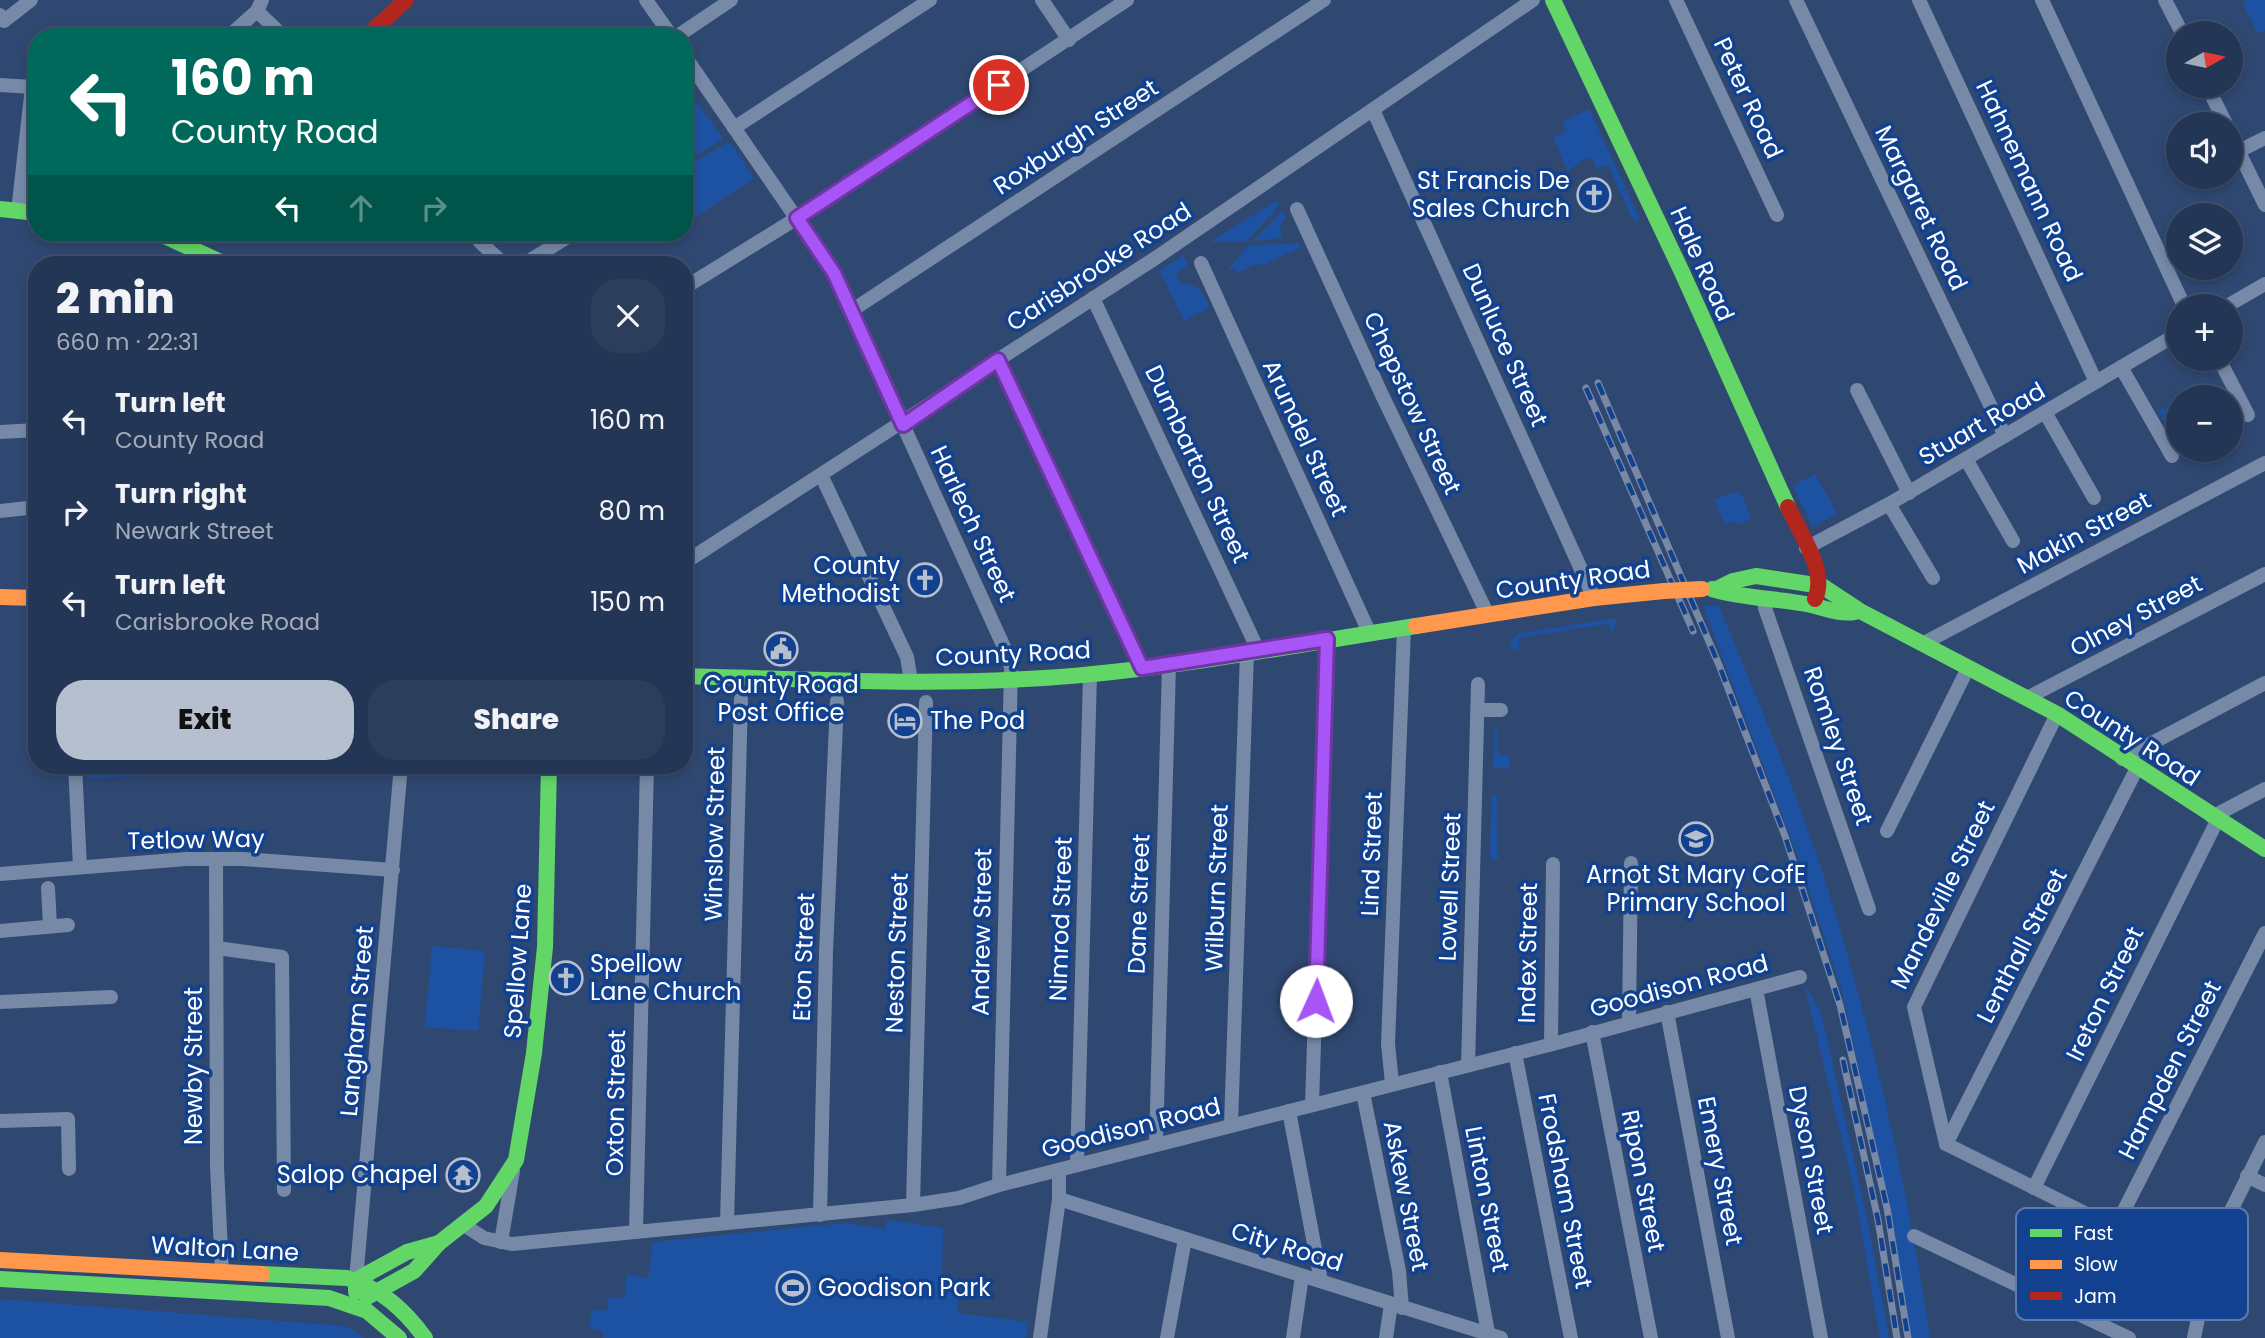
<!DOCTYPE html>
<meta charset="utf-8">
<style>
:root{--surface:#233656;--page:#2b3e5c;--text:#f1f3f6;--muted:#a3abb9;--line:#40506c;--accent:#b6bfce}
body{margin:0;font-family:Poppins,sans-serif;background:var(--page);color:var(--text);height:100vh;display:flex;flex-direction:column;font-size:26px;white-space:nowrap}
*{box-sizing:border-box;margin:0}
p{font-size:23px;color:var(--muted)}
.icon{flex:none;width:38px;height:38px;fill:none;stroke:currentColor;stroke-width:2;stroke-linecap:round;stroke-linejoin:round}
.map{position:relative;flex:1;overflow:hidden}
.side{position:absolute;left:28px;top:256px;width:665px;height:518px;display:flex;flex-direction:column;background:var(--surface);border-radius:28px;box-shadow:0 4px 10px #0003,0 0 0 2px var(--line)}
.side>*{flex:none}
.banner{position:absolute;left:28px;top:28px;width:665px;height:214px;border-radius:28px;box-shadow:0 4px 10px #0003,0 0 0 2px var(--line);background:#00695c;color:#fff;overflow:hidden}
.needle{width:46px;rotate:81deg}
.buttons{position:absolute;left:2166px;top:21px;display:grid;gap:14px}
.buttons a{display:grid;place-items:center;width:77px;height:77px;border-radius:50%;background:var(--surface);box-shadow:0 4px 10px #0003,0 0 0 2px var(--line);font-size:35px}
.pin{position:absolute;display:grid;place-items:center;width:60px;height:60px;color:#fff;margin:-30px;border:4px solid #fff;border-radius:50%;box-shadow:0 2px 7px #0007}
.me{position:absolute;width:77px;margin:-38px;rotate:2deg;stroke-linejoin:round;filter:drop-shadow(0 0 5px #0008)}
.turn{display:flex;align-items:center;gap:24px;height:147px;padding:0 28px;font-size:32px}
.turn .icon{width:91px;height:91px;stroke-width:2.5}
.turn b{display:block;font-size:49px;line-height:60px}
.lanes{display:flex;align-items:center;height:66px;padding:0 28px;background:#0003;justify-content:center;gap:35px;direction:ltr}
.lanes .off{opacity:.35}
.round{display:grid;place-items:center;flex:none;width:74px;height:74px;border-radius:28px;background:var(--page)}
.headline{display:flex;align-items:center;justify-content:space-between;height:119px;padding:0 28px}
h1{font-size:42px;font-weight:800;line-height:52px}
.action{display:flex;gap:14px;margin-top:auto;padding:14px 28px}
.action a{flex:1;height:80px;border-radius:28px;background:var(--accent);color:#111;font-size:28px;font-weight:800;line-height:80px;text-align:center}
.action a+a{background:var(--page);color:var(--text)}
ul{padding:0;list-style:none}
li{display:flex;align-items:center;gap:21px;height:91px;padding:0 28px}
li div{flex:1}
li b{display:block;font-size:26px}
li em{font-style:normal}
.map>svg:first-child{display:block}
.green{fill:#1d52a2}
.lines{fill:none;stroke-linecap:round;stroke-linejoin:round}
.street{stroke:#7689a6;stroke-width:14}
.fast{stroke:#63d668;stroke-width:16}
.slow{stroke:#ff974d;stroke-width:16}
.jam{stroke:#b3261e;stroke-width:16}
.rail-casing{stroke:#7989a5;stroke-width:7}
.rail{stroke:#12428f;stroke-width:4.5;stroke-dasharray:13;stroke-linecap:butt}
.slow-bridge{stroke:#ff974d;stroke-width:16}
.route-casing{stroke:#6d37a1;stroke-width:18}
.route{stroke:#a855f7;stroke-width:12}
.labels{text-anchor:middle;stroke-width:7;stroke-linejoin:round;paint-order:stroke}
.street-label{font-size:24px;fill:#fff;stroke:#12428f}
.poi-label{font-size:24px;fill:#fff;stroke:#12428f;text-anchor:end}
.key{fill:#12428f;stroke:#597bb1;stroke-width:2}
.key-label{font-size:19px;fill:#fff}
</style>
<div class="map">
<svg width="2265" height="1338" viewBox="0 0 2265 1338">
<rect width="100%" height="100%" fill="#2f4872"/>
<g class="green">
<polygon points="2247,0 2265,0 2265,31 2258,34 2243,4"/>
<polygon points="689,96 694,98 723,139 684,163 684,99"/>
<polygon points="1589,109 1640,219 1634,222 1608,165 1597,169 1593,160 1586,158 1568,171 1553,138 1567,131 1562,122"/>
<polygon points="726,143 732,145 754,179 684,224 684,169"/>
<polygon points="1276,201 1279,204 1277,208 1246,242 1210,242"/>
<polygon points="1282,211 1286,217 1279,227 1283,238 1253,241"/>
<polygon points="1298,243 1301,247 1261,266 1259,263 1237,273 1234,268 1227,271 1248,246"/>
<path d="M 1183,255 L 1188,264 L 1176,274 L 1181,284 C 1199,284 1202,292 1210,307 L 1184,321 L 1160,271 Z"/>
<polygon points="2179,399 2179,421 2168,428 2158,411"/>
<polygon points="1815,474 1837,513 1813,527 1793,486"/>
<polygon points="1735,492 1743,497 1751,519 1738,525 1735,521 1725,525 1714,500"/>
<path d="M 1703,606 L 1719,606 C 1764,715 1811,825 1843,939 C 1881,1070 1910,1204 1930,1338 L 1910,1338 L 1890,1213 L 1842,991 L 1795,849 Z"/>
<polygon points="1618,618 1611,636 1609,624 1518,638 1520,648 1510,650 1512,639 1520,633"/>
<polygon points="1498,725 1498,755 1509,756 1509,769 1493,768 1495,728"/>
<polygon points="86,765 163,765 164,772 148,770 143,776 87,779"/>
<polygon points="1492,795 1497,795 1498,859 1490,859"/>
<polygon points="432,946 485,951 478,1031 425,1027"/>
<polygon points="1804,984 1821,1012 1868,1223 1889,1338 1880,1338 1854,1189"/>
<polygon points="887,1220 943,1228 942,1277 960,1279 957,1313 1028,1322 1026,1338 603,1338 603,1331 589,1329 592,1309 607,1311 609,1297 624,1298 627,1275 648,1278 653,1242 845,1223 885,1229"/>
<polygon points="0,1299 345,1326 365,1338 0,1338"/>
</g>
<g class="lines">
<g class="street">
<polyline points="646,0 672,37"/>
<polyline points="1042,0 1069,40"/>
<polyline points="1676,0 1777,215"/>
<polyline points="1796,0 2005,436"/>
<polyline points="1919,0 2096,382"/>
<polyline points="2042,0 2184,306"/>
<polyline points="2165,0 2182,33"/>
<polyline points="257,11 284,37"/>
<polyline points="0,15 4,21 31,0"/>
<polyline points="228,37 257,11 262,0"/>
<polyline points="676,37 731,0"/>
<polyline points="684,55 834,273 1008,656 1011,668 999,1185"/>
<polyline points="0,85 32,87 18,211"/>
<polyline points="2207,86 2226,124"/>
<polyline points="1373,110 1594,598"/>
<polyline points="734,128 930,0"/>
<polyline points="2231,136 2265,205"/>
<polyline points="2239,151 2265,138"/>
<polyline points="1297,209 1382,395 1488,615"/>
<polyline points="477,233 480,242 504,264"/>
<polyline points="1201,263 1369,632"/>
<polyline points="524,264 574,233"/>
<polyline points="684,288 797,218 1127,0"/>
<polyline points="1093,298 1258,650"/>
<polyline points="2227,306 2265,284"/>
<polyline points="851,311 1324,0"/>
<polyline points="2219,359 2248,415"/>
<polyline points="998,360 1142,668"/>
<polyline points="2121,367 2172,456"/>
<polyline points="1857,390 1909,493"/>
<polyline points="2046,414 2094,498"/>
<polyline points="0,432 37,430"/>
<polyline points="1966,459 2013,541"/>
<polyline points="822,477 907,657 911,681"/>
<polyline points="1889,504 1933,578"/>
<polyline points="0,511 37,507"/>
<polyline points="1806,548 1889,504 2179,333"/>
<polyline points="684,563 1157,257 1533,0"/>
<polyline points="1764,598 1765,608 1869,909"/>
<polyline points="1924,643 2265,463"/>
<polyline points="2027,698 2265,574"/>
<polyline points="1478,710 1501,710"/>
<polyline points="2122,759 2265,683"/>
<polyline points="75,765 80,867"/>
<polyline points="2212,817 2265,789"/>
<polyline points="1887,831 1968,668"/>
<polyline points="216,859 217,1166 222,1273"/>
<polyline points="0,874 186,859 243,859 393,870"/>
<polyline points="48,888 50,926"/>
<polyline points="0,931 68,925"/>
<polyline points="217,948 282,957 284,1190"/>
<polyline points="1756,989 1821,1338"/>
<polyline points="0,1002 111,997"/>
<polyline points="1667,1012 1728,1338"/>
<polyline points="1629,1021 1631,863"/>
<polyline points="1592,1032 1651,1338"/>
<polyline points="1551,1044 1553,864"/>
<polyline points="1515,1053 1571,1338"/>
<polyline points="1468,1065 1478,684"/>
<polyline points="1440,1072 1489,1338"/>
<polyline points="1392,1083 1388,1044 1404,628"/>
<polyline points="1363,1093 1399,1271 1402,1308"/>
<polyline points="1312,1105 1327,639"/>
<polyline points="1289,1111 1321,1281"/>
<polyline points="0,1121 68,1119 69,1169"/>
<polyline points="1231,1125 1247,652"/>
<polyline points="1156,1144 1169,665"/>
<polyline points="1946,1144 1914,1007 2057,714"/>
<polyline points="1946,1144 2137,768"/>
<polyline points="1946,1144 2115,1228 2208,1270"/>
<polyline points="1077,1165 1090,674"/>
<polyline points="2247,1176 2265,1185"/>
<polyline points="2034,1188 2217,821"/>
<polyline points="1059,1199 1501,1338"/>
<polyline points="913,1205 926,702"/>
<polyline points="820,1215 826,952 837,701"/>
<polyline points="727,1223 741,699"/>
<polyline points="464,1225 484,1238 512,1244 913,1205 959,1198 999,1185 1553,1044 1800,977"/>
<polyline points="2115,1228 2265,933"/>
<polyline points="636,1232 647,765"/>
<polyline points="1914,1236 2129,1338"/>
<polyline points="501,1242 513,1171"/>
<polyline points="356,1280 401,765"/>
<polyline points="1040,1338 1059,1199 1059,1170"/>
<polyline points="1167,1338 1185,1239"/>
<polyline points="1293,1338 1302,1276"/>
<polyline points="1386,1338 1391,1304"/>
<polyline points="2194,1338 2212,1249 2265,1142"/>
</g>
<g class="fast">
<polyline points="1553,0 1681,270 1788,507"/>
<polyline points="0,209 37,213"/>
<polyline points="158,233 225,264"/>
<path d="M 1712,589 C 1745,599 1778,598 1811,605 C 1827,609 1838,614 1855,612"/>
<polyline points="1717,589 1733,581 1756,576 1822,586 1860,611 2057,714 2265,849"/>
<path d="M 684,676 C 804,679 924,686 1044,678 C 1169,670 1293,645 1416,626"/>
<path d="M 262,1274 L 347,1278 C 381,1289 404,1309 425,1338"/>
<polyline points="0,1279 329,1298 367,1311 399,1338"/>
<polyline points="356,1292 356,1280 407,1252 439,1243"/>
<polyline points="367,1297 414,1271 439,1243 486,1206 516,1160 534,1053 545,947 549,765"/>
</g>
<g class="slow">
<polyline points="0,597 37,598"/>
<polyline points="1416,626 1594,598 1664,591"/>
<polyline points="0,1260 262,1274"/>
</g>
<g class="jam">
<polyline points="366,37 406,0"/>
<path d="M 1788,507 C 1800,534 1828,571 1815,599"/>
</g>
<defs>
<g id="rail">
<polyline points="1598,383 1719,665 1785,836 1840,1005 1887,1208 1908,1338"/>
<polyline points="1586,388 1693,631"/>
<polyline points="1843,1060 1878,1220 1897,1338"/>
</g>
</defs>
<use href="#rail" class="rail-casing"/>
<use href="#rail" class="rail"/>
<polyline class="slow-bridge" points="1664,591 1702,589"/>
</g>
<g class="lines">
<defs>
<polyline id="route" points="999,85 797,218 834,273 903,425 998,360 1142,668 1327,639 1316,1001"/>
</defs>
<use href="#route" class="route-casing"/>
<use href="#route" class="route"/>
</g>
<defs>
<symbol id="church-ring" viewBox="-11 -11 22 22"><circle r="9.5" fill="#12428f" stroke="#b6bfce" stroke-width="1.5"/><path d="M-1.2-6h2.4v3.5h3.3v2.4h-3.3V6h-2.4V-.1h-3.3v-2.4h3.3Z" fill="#b6bfce"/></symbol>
<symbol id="civic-ring" viewBox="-11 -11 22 22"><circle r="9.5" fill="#12428f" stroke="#b6bfce" stroke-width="1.5"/><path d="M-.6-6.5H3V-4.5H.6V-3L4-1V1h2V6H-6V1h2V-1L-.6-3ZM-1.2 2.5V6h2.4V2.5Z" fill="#b6bfce"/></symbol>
<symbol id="hotel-ring" viewBox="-11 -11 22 22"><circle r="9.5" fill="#12428f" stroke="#b6bfce" stroke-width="1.5"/><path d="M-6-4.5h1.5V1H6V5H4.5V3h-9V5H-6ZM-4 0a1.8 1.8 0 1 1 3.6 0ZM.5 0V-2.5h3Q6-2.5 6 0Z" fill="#b6bfce"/></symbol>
<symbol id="school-ring" viewBox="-11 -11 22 22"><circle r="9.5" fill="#12428f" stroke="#b6bfce" stroke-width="1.5"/><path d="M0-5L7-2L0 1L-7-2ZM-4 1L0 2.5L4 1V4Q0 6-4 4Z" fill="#b6bfce"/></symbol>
<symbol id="temple-ring" viewBox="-11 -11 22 22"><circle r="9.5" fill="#12428f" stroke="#b6bfce" stroke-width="1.5"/><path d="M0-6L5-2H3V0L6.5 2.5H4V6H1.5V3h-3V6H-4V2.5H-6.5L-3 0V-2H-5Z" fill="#b6bfce"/></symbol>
<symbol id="stadium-ring" viewBox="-11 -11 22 22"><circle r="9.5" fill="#12428f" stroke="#b6bfce" stroke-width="1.5"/><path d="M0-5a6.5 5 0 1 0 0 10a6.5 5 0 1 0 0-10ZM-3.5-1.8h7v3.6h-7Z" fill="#b6bfce"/></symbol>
</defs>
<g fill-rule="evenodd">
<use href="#church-ring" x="1575" y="176" width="38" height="38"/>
<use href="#church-ring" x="906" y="561" width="38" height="38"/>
<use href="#civic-ring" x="762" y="630" width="38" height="38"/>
<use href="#hotel-ring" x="886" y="702" width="38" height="38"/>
<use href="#school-ring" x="1677" y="820" width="38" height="38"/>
<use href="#church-ring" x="547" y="959" width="38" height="38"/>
<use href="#temple-ring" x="444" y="1156" width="38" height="38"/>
<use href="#stadium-ring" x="774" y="1269" width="38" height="38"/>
</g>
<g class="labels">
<g class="street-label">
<text transform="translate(1748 98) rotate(65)" y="8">Peter Road</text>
<text transform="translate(1076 137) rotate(-33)" y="8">Roxburgh Street</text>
<text transform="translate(2029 181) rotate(65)" y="8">Hahnemann Road</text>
<text transform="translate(1921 208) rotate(64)" y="8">Margaret Road</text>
<text transform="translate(1702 264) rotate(66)" y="8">Hale Road</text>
<text transform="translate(1099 267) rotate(-33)" y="8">Carisbrooke Road</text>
<text transform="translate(1505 345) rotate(66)" y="8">Dunluce Street</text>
<text transform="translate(1412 403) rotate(65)" y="8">Chepstow Street</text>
<text transform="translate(1982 424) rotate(-30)" y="8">Stuart Road</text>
<text transform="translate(1305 438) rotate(65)" y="8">Arundel Street</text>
<text transform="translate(1197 464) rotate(65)" y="8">Dumbarton Street</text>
<text transform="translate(973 524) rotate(65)" y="8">Harlech Street</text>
<text transform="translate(2084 533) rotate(-28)" y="8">Makin Street</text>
<text transform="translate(1573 580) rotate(-8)" y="8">County Road</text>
<text transform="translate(2136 616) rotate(-28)" y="8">Olney Street</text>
<text transform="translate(1013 654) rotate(-3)" y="8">County Road</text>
<text transform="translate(2132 738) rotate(33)" y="8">County Road</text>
<text transform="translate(1838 746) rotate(71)" y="8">Romley Street</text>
<text transform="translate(715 834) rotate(-89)" y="8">Winslow Street</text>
<text transform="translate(196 840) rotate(-1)" y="8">Tetlow Way</text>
<text transform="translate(1372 854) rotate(-88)" y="8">Lind Street</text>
<text transform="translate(1450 887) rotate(-88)" y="8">Lowell Street</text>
<text transform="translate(1217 888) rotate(-88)" y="8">Wilburn Street</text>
<text transform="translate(1943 895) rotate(-64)" y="8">Mandeville Street</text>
<text transform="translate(1139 904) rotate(-88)" y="8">Dane Street</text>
<text transform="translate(1061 919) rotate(-88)" y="8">Nimrod Street</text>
<text transform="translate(982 932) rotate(-89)" y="8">Andrew Street</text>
<text transform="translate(2022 946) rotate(-63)" y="8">Lenthall Street</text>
<text transform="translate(897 953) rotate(-88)" y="8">Neston Street</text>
<text transform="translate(1528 953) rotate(-89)" y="8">Index Street</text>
<text transform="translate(804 957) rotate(-88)" y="8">Eton Street</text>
<text transform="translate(518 961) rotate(-86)" y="8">Spellow Lane</text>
<text transform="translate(1679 986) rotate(-15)" y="8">Goodison Road</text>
<text transform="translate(2105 994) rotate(-64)" y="8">Ireton Street</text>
<text transform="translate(357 1021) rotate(-85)" y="8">Langham Street</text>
<text transform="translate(194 1066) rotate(-90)" y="8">Newby Street</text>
<text transform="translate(2170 1070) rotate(-63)" y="8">Hampden Street</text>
<text transform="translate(616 1103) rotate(-89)" y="8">Oxton Street</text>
<text transform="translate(1131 1128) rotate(-14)" y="8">Goodison Road</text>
<text transform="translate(1811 1160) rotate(79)" y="8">Dyson Street</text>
<text transform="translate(1720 1171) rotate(79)" y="8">Emery Street</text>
<text transform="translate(1643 1181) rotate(79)" y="8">Ripon Street</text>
<text transform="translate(1565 1191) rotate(79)" y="8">Frodsham Street</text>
<text transform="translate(1406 1196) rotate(79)" y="8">Askew Street</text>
<text transform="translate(1487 1199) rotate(79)" y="8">Linton Street</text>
<text transform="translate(1287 1247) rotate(17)" y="8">City Road</text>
<text transform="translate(225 1249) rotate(3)" y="8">Walton Lane</text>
</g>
<g class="poi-label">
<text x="1570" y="189">St Francis De<tspan x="1570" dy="28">Sales Church</tspan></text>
<text x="900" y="574">County<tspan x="900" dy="28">Methodist</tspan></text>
<text x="781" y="693" text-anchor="middle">County Road<tspan x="781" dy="28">Post Office</tspan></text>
<text x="930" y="729" text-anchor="start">The Pod</text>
<text x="1696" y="883" text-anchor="middle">Arnot St Mary CofE<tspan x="1696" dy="28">Primary School</tspan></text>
<text x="590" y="972" text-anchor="start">Spellow<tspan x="590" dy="28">Lane Church</tspan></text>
<text x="438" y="1183">Salop Chapel</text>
<text x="818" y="1296" text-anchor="start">Goodison Park</text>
</g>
</g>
<rect x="2016" y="1208" width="232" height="112" rx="10" class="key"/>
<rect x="2030" y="1229" width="32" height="8" fill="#63d668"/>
<rect x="2030" y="1260" width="32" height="9" fill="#ff974d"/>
<rect x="2030" y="1292" width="32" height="8" fill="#b3261e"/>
<g class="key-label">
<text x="2074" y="1240">Fast</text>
<text x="2074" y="1271">Slow</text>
<text x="2074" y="1303">Jam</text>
</g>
</svg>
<div class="buttons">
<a><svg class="needle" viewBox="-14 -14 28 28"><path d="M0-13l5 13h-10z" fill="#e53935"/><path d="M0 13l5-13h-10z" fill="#a3abb9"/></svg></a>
<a><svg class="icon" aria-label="sound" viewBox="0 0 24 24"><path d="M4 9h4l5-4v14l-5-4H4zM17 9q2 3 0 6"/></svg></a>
<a><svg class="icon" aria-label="layers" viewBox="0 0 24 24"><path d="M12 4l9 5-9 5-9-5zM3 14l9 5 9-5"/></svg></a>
<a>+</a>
<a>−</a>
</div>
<div class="pin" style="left:999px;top:85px;background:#d93025"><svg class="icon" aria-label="arrive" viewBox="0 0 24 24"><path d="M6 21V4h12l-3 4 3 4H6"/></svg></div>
<svg class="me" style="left:1316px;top:1001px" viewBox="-20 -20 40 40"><circle r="19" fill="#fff"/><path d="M0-13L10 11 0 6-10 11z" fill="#a855f7"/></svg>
<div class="banner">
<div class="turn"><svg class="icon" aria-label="left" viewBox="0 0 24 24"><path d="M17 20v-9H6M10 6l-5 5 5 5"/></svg><div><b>160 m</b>County Road</div></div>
<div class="lanes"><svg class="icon" aria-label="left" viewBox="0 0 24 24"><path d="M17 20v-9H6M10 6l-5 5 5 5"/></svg><svg class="icon off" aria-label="ahead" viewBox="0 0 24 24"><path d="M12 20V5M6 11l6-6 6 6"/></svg><svg class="icon off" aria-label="right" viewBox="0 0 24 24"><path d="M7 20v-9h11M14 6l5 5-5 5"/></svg></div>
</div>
<section class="side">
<div class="headline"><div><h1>2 min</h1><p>660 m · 22:31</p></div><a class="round"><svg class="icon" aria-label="close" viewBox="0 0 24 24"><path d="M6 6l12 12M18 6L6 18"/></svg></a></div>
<ul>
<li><svg class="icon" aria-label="left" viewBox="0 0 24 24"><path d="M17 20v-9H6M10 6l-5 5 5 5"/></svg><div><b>Turn left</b><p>County Road</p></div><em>160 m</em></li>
<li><svg class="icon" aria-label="right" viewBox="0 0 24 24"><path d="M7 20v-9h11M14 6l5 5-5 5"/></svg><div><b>Turn right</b><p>Newark Street</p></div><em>80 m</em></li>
<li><svg class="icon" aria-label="left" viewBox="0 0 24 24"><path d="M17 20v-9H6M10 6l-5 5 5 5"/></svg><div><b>Turn left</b><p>Carisbrooke Road</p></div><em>150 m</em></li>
</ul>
<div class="action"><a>Exit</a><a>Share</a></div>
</section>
</div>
